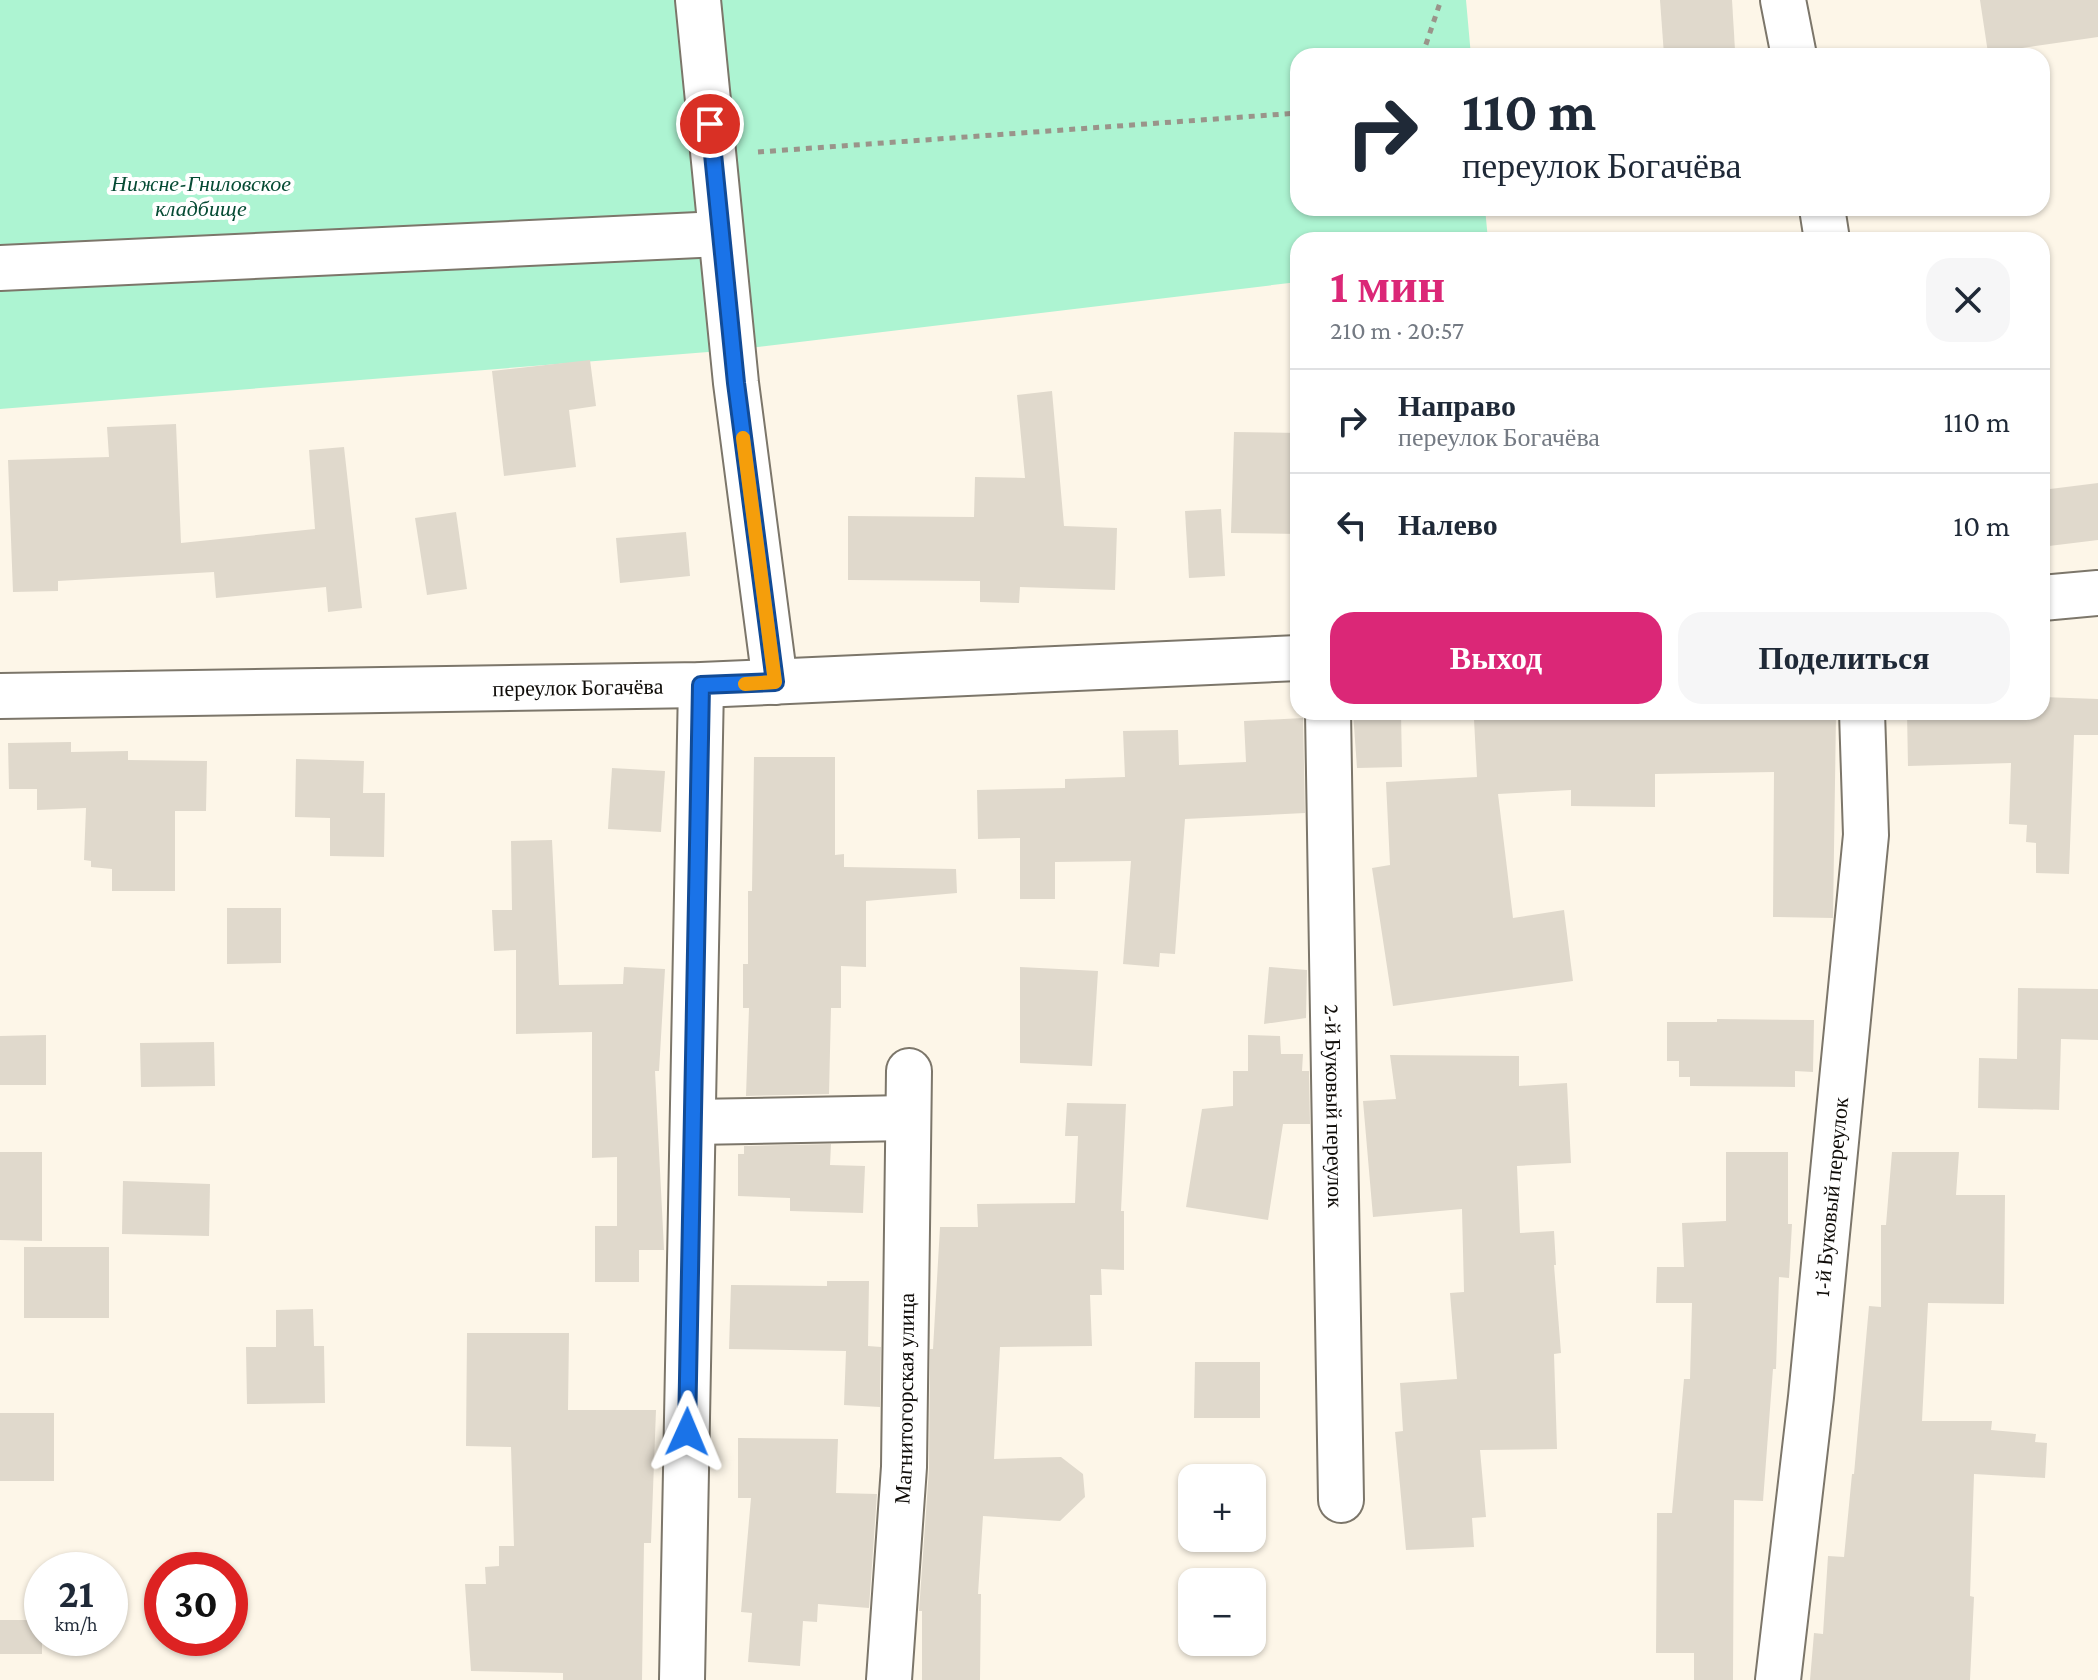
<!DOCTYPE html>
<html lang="ru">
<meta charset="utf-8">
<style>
:root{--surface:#fff;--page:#f6f6f7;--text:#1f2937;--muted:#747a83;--line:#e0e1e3;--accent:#db2777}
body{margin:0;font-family:"Crimson Pro",serif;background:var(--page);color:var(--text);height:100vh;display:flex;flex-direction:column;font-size:30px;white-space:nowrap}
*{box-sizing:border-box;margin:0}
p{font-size:26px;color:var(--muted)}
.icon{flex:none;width:44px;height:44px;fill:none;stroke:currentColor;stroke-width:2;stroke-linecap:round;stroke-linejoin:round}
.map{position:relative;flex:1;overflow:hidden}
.drawer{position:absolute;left:1290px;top:232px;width:760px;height:488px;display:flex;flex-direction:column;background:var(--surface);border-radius:24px;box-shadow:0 2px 6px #0004}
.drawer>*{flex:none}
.top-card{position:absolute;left:1290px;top:48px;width:760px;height:168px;border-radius:24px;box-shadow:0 2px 6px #0004;background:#fff;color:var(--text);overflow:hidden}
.controls{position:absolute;left:1178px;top:1464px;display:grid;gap:16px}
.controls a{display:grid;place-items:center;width:88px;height:88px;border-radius:16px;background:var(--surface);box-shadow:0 2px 6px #0004;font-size:40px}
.speed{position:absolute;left:24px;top:1552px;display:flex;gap:16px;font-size:40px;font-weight:700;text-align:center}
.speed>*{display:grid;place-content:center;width:104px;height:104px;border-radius:50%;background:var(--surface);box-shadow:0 2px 6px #0004;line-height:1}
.speed small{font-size:20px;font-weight:400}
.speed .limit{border:12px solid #d22;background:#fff;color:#111}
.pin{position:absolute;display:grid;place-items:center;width:68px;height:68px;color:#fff;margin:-34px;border:4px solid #fff;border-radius:50%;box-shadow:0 2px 8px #0007}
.me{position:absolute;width:88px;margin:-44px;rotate:1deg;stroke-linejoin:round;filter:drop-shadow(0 0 6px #0008)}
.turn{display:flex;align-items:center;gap:28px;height:168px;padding:0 40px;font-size:36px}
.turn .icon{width:104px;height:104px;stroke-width:2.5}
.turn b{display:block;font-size:56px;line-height:68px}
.round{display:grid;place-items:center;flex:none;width:84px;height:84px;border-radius:24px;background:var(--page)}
.head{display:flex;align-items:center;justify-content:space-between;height:136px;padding:0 40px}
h1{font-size:48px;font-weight:700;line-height:60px;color:var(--accent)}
.cta{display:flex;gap:16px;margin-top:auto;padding:16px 40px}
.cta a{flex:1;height:92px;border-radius:24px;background:var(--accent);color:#fff;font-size:32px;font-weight:700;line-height:92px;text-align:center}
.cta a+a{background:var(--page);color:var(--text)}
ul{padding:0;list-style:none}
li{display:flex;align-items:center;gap:24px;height:104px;padding:0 40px;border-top:2px solid var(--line)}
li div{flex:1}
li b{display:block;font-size:30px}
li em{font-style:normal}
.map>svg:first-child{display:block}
.green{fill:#adf4d2}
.building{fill:#e0d9cc}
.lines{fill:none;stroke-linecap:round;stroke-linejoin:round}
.minor-casing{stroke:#7c766a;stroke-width:48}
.path{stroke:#9a948a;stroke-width:5;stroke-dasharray:6 6;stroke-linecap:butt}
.minor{stroke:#fff;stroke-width:44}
.route-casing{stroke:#114b97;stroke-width:20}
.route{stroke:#1a73e8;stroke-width:14}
.slow{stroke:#f59e0b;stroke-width:14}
.labels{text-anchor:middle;stroke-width:8;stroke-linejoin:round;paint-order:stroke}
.park-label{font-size:22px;font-style:italic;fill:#064b34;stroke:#fff}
.street-label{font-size:22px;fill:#0f0c08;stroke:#fff}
</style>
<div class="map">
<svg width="2098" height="1680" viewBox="0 0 2098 1680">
<rect width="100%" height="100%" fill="#fdf6e8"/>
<polygon class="green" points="0,0 1466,0 1471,56 1298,56 1298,208 1485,208 1488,240 1298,240 1298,282 733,350 0,409"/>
<g class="building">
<polygon points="1660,0 1732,0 1735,50 1664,55"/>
<polygon points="1980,0 2098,0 2098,37 1988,53"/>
<polygon points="590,360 596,406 569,410 576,467 504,476 492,371"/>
<polygon points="1052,391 1064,526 1117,528 1115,590 1020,587 1019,603 980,602 980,581 848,580 848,516 974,517 975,477 1025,478 1017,395"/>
<polygon points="176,424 181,543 315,529 309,450 344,447 362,608 328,612 326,587 216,598 214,572 58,581 58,591 13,592 8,460 109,457 107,427"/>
<polygon points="1234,432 1298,433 1298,534 1231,533"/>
<polygon points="2098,483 2098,540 2049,546 2042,490"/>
<polygon points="1221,509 1225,576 1189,578 1185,511"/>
<polygon points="456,512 467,589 427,595 415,518"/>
<polygon points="686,532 690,576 620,583 616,538"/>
<polygon points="2042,697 2098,699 2098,735 2074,735 2069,874 2036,873 2036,843 2026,842 2027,825 2009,824 2011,763 1908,766 1907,712 2042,712"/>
<polygon points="1353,712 1401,712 1402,767 1357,768"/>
<polygon points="1571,712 1750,712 1836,715 1833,918 1773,917 1774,772 1655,774 1655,807 1571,806 1571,790 1498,794 1513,918 1564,910 1573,981 1393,1006 1372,868 1390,865 1386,782 1477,777 1474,719"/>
<polygon points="1303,718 1305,813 1185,819 1175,954 1160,953 1159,967 1123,964 1131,861 1055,862 1055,899 1020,899 1020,838 978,839 977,790 1065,788 1065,779 1125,777 1123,731 1178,730 1179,765 1246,762 1244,721"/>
<polygon points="71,742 71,752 128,751 128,760 207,761 206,811 175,811 175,891 112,891 112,869 91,867 91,861 84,860 86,808 37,810 37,789 9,789 8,743"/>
<polygon points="754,757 835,757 835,855 844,854 844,867 956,869 957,893 866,901 866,967 841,966 841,1008 831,1008 829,1094 746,1096 749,1008 743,1008 743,964 748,964 748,891 752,891"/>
<polygon points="296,759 364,761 363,793 385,793 384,857 330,856 330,818 295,817"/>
<polygon points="612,768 665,771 661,832 608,829"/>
<polygon points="552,840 559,985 623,984 624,967 665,969 659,1071 655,1071 664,1250 639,1250 639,1282 595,1282 595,1226 617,1226 617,1157 592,1158 592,1032 516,1034 516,950 494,951 492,910 512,910 511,841"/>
<polygon points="227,908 281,908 281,963 227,964"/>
<polygon points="1020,967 1098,971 1092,1066 1020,1063"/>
<polygon points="1269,967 1307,970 1306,1018 1264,1024"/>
<polygon points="2018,988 2098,989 2098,1040 2061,1039 2059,1110 1978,1108 1979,1058 2017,1059"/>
<polygon points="1717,1019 1814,1020 1813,1072 1795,1071 1795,1087 1690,1086 1690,1077 1679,1077 1679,1061 1667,1061 1667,1022 1717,1022"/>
<polygon points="46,1035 46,1085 0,1085 0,1036"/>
<polygon points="1248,1035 1280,1036 1281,1054 1303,1054 1302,1071 1309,1071 1310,1124 1283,1124 1268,1220 1186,1207 1202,1109 1233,1106 1233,1071 1248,1071"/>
<polygon points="214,1042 215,1086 141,1087 140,1043"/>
<polygon points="1390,1055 1519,1056 1519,1086 1567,1083 1571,1163 1517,1166 1520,1233 1554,1231 1556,1265 1554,1265 1561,1353 1554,1354 1557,1449 1480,1450 1486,1517 1472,1518 1474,1547 1406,1550 1395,1432 1403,1431 1400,1383 1457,1379 1450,1293 1464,1292 1462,1209 1373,1217 1363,1101 1396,1099"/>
<polygon points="1067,1103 1126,1104 1121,1211 1124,1211 1124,1270 1101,1269 1102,1295 1090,1295 1092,1346 1000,1347 994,1459 1061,1457 1083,1474 1085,1497 1060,1521 983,1516 978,1594 981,1594 980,1680 922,1680 922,1611 919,1611 929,1469 930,1349 933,1349 940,1227 978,1227 977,1204 1075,1203 1078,1136 1065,1136"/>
<polygon points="831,1144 830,1165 865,1166 863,1213 790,1211 790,1198 738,1196 738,1154 744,1154 744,1146"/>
<polygon points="0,1152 42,1152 42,1241 0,1240"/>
<polygon points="1726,1152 1788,1152 1788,1224 1792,1224 1789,1278 1779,1277 1776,1369 1773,1369 1763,1501 1734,1500 1733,1680 1694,1680 1694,1653 1656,1653 1657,1513 1672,1513 1684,1379 1690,1379 1692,1303 1656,1303 1657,1267 1684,1267 1682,1223 1726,1221"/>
<polygon points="1892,1152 1959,1152 1956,1195 2005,1195 2004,1304 1928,1303 1922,1421 1992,1421 1991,1430 2036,1434 2035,1442 2047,1443 2045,1478 1974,1474 1970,1596 1974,1597 1970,1680 1810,1680 1814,1633 1823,1634 1828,1556 1844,1557 1852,1474 1854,1474 1869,1306 1881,1307 1881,1225 1886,1225"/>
<polygon points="123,1181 210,1184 209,1236 122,1234"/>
<rect x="24" y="1247" width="85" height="71"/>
<polygon points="827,1281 869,1281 868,1346 881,1347 880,1407 844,1405 846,1351 729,1349 731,1285 827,1286"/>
<polygon points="313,1309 314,1346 324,1346 325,1403 247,1404 246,1347 276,1347 276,1310"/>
<polygon points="467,1333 569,1333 568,1410 656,1410 651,1543 644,1543 642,1680 563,1680 563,1673 471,1671 465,1584 486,1584 485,1567 499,1566 499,1546 514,1546 511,1447 466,1446"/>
<polygon points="1195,1362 1260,1362 1260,1418 1194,1418"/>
<rect x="0" y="1413" width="54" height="68"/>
<polygon points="738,1438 838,1439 836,1493 877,1494 869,1608 818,1604 817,1622 803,1621 800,1666 748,1662 752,1613 741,1612 751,1498 738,1498"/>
<rect x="0" y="1620" width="42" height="34"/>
</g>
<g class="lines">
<defs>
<g id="minor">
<polyline points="698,0 736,383 775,682"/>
<polyline points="1783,0 1794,56"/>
<polyline points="1822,208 1827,240"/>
<polyline points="0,268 720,234"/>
<polyline points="2042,598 2098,593"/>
<path id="s1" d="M 0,696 L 701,685 L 1298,658"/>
<path id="s2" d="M 1328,712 L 1341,1500"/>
<polyline points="693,1122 907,1118"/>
<polyline points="682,1680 701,685"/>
<path id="s3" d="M 889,1680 L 904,1467 L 909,1071"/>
<path id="s4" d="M 1778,1680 L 1811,1397 L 1866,835 L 1862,712"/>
</g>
</defs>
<use href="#minor" class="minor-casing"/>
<g class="path">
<polyline points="1422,56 1441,0"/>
<polyline points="758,152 1298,113"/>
</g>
<use href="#minor" class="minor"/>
</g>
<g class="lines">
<defs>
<polyline id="route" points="687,1432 701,685 775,682 736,383 710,124"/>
</defs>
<use href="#route" class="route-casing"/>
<use href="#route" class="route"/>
<polyline class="slow" points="743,438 775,682 745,684"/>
</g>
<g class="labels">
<g class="park-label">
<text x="201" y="191">Нижне-Гниловское<tspan x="201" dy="25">кладбище</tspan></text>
</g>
<g class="street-label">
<text dy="8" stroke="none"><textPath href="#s1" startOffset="578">переулок Богачёва</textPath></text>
<text dy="8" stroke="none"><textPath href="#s2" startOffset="394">2-й Буковый переулок</textPath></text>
<text dy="8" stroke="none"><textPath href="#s4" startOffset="486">1-й Буковый переулок</textPath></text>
<text dy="8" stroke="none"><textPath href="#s3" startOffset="282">Магнитогорская улица</textPath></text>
</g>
</g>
</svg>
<div class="controls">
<a>+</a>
<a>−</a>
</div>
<div class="speed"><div>21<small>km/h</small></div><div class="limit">30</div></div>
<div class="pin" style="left:710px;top:124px;background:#d93025"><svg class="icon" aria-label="arrive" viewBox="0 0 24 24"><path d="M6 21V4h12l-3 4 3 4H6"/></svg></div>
<svg class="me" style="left:687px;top:1432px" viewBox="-20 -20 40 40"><path d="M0-17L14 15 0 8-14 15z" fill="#1a73e8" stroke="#fff" stroke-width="4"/></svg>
<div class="top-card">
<div class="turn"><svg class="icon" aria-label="right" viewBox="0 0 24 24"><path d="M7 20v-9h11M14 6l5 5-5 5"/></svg><div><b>110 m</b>переулок Богачёва</div></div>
</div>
<section class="drawer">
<div class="head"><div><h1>1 мин</h1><p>210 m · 20:57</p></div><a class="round"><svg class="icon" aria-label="close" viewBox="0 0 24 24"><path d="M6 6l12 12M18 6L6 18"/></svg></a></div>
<ul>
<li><svg class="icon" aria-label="right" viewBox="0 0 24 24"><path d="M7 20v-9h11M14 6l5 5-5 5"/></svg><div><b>Направо</b><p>переулок Богачёва</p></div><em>110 m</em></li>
<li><svg class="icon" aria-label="left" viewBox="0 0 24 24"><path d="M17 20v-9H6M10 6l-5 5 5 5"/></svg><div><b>Налево</b></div><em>10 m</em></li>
</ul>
<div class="cta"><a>Выход</a><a>Поделиться</a></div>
</section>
</div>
